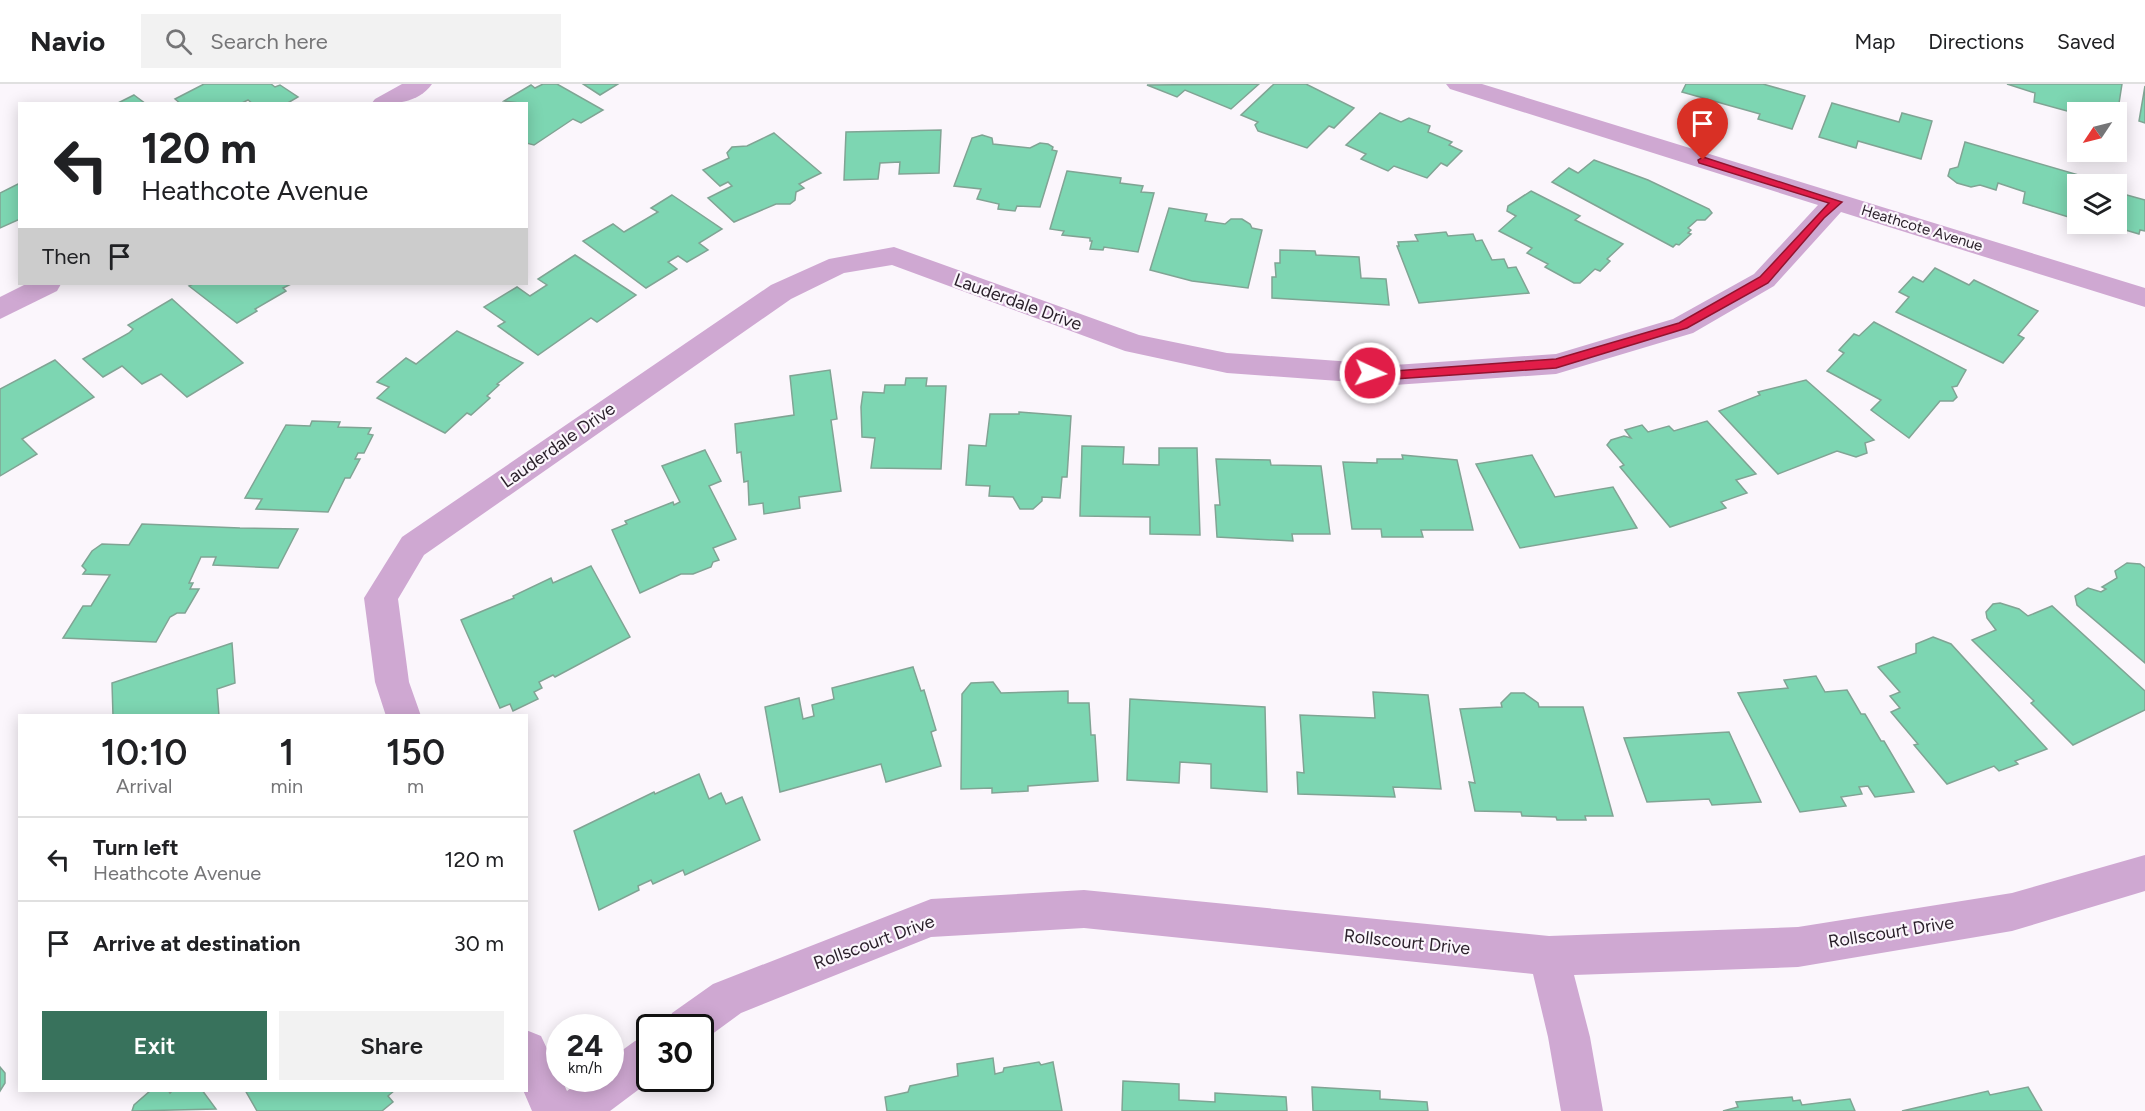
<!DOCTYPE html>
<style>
:root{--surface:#fff;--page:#f2f2f2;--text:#202124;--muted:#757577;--line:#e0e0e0;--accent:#38725c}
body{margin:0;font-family:Figtree,sans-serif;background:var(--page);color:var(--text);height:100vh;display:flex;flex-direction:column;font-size:22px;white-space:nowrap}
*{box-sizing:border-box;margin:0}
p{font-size:20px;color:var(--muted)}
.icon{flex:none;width:33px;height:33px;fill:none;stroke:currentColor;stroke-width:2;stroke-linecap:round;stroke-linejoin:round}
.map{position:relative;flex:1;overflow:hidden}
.sheet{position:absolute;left:18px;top:630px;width:510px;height:378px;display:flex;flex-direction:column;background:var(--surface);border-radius:0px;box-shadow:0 3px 15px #0003}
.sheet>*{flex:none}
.top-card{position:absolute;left:18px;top:18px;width:510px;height:183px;border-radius:0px;box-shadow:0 3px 15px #0003;background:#fff;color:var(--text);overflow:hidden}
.needle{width:39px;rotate:235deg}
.tools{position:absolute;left:2067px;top:18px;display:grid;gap:12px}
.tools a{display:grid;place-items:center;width:60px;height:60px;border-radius:0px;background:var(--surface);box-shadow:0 3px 15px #0003;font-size:30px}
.speed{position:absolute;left:546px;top:930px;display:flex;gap:12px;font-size:30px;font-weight:700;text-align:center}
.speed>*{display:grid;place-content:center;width:78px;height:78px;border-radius:50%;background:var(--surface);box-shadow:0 3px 15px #0003;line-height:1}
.speed small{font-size:15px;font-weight:400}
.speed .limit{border:3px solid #111;border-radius:9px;background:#fff;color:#111}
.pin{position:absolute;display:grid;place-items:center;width:51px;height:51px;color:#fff;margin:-62px -26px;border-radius:50% 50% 50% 0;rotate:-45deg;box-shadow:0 0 6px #0007}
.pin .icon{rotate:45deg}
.me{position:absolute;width:66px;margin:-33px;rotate:93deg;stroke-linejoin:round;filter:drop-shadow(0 0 4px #0008)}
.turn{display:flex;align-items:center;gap:21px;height:126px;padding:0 24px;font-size:27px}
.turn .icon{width:78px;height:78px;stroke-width:2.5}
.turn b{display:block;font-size:42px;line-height:51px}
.then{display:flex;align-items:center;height:57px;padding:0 24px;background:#0003;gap:12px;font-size:22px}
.eta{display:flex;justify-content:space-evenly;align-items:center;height:102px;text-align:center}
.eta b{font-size:36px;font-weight:600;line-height:42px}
.cta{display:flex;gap:12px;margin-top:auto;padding:12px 24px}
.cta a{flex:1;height:69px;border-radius:0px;background:var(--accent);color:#fff;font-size:24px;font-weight:600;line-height:69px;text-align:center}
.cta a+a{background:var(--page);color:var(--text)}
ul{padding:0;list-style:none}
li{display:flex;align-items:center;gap:18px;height:84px;padding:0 24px;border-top:2px solid var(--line)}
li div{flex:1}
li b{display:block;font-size:22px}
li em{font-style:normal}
header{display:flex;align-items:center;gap:36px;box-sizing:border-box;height:84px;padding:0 30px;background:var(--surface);border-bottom:2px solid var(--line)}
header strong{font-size:28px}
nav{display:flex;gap:33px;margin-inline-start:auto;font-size:21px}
.search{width:420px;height:54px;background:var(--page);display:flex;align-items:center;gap:15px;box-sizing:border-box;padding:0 21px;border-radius:0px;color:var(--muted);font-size:22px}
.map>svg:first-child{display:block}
.building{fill:#7dd6b2;stroke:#80a494;stroke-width:1.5}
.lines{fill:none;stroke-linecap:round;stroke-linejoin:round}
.minor{fill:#cfa8d2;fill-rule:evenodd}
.route{fill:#e11d48;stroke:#92132f;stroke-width:1.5}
.labels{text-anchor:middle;stroke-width:4.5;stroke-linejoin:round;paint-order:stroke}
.far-street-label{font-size:15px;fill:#291f29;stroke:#fbf6fc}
.street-label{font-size:18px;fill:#291f29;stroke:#fbf6fc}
</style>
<header>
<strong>Navio</strong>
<div class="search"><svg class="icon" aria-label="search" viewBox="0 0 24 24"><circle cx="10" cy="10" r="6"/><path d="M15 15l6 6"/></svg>Search here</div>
<nav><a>Map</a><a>Directions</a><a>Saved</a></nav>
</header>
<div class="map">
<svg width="2145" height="1027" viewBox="0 0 2145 1027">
<rect width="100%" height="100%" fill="#fbf6fc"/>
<g class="building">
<polygon points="204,0 271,0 275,3 280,1 298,13 286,20 253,20 248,16 240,20 181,20 175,15"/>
<polygon points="543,0 557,0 603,26 581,39 573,35 534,61 526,59 526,20 504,17 531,1 535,4"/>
<polygon points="583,0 618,0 600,11"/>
<polygon points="1259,0 1231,25 1185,6 1177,13 1147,1"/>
<polygon points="1274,0 1306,0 1354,24 1334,44 1329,42 1307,64 1258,47 1255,41 1258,38 1241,31"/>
<polygon points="1686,0 1763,0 1805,12 1792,45 1758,35 1760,30 1682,8"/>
<polygon points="2007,0 2122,0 2117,32 2116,28 2099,27 2078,30 2034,18 2035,9"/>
<polygon points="2145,2 2145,39 2139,37"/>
<polygon points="134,11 146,20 116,20"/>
<polygon points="1832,19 1899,38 1902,29 1932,37 1921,75 1858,57 1856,64 1819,53"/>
<polygon points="1380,29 1401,38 1409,34 1430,42 1428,48 1452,58 1449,61 1462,67 1447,82 1441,79 1427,94 1394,82 1388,87 1361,75 1366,70 1346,61"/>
<polygon points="941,46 939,89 899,90 900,78 880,79 878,95 844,96 846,48"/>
<polygon points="774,49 821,89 799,100 804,104 796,108 795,116 790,120 776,120 734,138 708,114 732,102 728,98 720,102 703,86 729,74 727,69 732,63 747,62"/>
<polygon points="982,51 992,54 993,60 1030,64 1040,59 1048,60 1053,63 1052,66 1057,67 1040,123 1017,122 1015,127 998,125 999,120 977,115 981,105 954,102 972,54"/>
<polygon points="1965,58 2082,92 2081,100 2078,100 2075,135 2023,119 2025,108 1998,99 1996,106 1980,101 1971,103 1957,99 1948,92 1950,85 1958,83"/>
<polygon points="1594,76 1648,96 1709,125 1712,129 1705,136 1697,136 1688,144 1691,146 1688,149 1691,150 1679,161 1676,160 1673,163 1552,98 1569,84 1578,89"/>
<polygon points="1067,87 1121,94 1120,99 1143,102 1141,108 1154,109 1138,168 1104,163 1103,166 1090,165 1092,157 1090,157 1090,154 1062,151 1064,147 1050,145"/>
<polygon points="20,99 20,135 0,144 0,109"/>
<polygon points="1531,107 1580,132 1575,136 1623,160 1607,175 1610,177 1600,187 1595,185 1580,199 1574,199 1545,183 1548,180 1527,169 1532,164 1499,147 1516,132 1507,127 1508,122"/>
<polygon points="2116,108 2145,116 2145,147 2140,146 2139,150 2105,140 2116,140"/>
<polygon points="672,111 722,145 699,159 708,166 687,178 678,172 668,178 677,185 646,204 583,157 613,140 624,148 658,128 651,124"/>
<polygon points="1169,124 1207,130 1205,137 1225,140 1231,135 1242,135 1250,140 1252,144 1262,146 1248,204 1192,197 1150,186"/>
<polygon points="1446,148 1448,152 1473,150 1476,157 1482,156 1492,176 1504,175 1508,184 1516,183 1529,209 1419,219 1397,162 1399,162 1398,158 1418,157 1415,151"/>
<polygon points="1280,166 1315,167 1316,171 1359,173 1361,194 1386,195 1389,221 1272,214 1272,193 1276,193 1275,179 1280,179"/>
<polygon points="575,171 636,211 597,238 591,234 538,271 498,242 505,238 484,223 517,203 530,212 547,201 538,195"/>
<polygon points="1935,184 1969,201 1974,196 2038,227 2018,251 2024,254 2003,279 1896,228 1909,213 1899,208 1913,193 1923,198"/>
<polygon points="193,200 291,200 283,204 286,207 255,225 257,227 237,239 189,202"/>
<polygon points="172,215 243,279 187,313 161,290 142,300 122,282 103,293 83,275 129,249 133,245 128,241"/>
<polygon points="1874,238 1966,286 1957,302 1952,303 1957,313 1953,317 1940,317 1909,354 1871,326 1881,316 1827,287 1844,269 1839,266 1854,250 1859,252"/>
<polygon points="457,247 523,279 497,300 499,301 487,312 490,314 471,331 467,329 445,349 377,314 389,303 377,298 406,274 416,280"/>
<polygon points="55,276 94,313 22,355 37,370 0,392 0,305"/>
<polygon points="830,286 837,335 831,336 841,407 799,413 800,424 764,430 763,419 749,421 748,397 744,398 741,368 737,369 735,340 794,331 790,292"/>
<polygon points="906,294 927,294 926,302 946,302 941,385 871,384 875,354 862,353 861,323 863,308 884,309 885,301 905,301"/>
<polygon points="1806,296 1874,356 1865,359 1867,369 1856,373 1837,367 1778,390 1719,327 1760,311 1758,308"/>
<polygon points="1019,328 1071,332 1067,393 1062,393 1060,414 1042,413 1042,417 1033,425 1020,425 1013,413 989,412 990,402 966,401 969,361 986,362 990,330 1019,330"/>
<polygon points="312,337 340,338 338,343 371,344 368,350 373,351 364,369 358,369 355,375 360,375 350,394 345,394 328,428 256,425 262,415 245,414 286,341 310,342"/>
<polygon points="1707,337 1756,390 1736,396 1747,409 1721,418 1726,424 1670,443 1620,383 1624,381 1607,361 1611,356 1624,352 1631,354 1625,346 1642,341 1648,348 1669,342 1674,347"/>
<polygon points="1082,362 1124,363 1123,380 1159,381 1159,364 1197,364 1200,451 1150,450 1150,433 1080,432"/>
<polygon points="705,366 721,397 709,402 736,455 713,464 719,476 713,478 711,483 693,490 681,490 640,509 612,446 627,440 625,437 673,418 674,421 680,418 662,382"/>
<polygon points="1402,371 1457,376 1473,446 1421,446 1423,453 1382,453 1381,445 1352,445 1343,378 1377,379 1377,375 1403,375"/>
<polygon points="1532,371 1555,413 1613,403 1637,444 1520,464 1476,380"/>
<polygon points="1216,375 1270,376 1271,381 1321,382 1330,450 1292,450 1293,457 1217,453 1215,421 1220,421"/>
<polygon points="142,440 240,444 298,445 278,484 213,481 216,473 201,473 189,499 193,499 190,505 199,505 185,529 177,529 170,533 156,558 63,554 83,522 91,522 110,491 83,490 86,486 82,482 92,467 102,460 129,461"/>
<polygon points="2127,479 2140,480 2145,484 2145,579 2077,521 2075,512 2088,504 2101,508 2106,505 2102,503 2117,494 2115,487"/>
<polygon points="591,482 630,553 555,593 553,591 539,598 542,604 534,608 538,615 513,627 510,620 500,624 461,536 514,514 513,512 551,494 553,499"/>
<polygon points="2000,519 2019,525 2028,532 2052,522 2145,607 2145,626 2073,661 2031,619 2034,617 1972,556 1996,546 1987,534 1986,528 1993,520"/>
<polygon points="1933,553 1951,560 2047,665 2015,677 2018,680 1999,687 1994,682 1947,700 1914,661 1918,660 1891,628 1900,624 1890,612 1900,608 1878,583 1916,569 1916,560"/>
<polygon points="232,559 235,599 217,605 219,632 113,632 112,599"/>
<polygon points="913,583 921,607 924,606 936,646 931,648 941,682 886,698 881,680 780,708 765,623 799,614 803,635 814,632 812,621 834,615 832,604"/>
<polygon points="1816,592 1825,608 1847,606 1861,630 1865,630 1881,657 1884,657 1914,708 1875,713 1868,702 1859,703 1862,710 1841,713 1846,722 1800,728 1738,609 1788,604 1784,596"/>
<polygon points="993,598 1001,609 1068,607 1068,619 1089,619 1091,651 1095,651 1098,697 1028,702 1028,707 992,709 992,704 961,705 962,610 971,599"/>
<polygon points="1373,608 1428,611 1441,705 1393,703 1395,713 1298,710 1297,688 1304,689 1300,631 1375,634"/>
<polygon points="1511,609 1524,609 1538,619 1539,623 1583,623 1613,732 1585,732 1586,736 1557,736 1556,733 1522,732 1521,728 1475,727 1469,698 1475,699 1460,625 1502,623 1501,619"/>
<polygon points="1130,615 1265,623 1267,708 1211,704 1211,680 1180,678 1179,699 1127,696"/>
<polygon points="1729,648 1761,718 1712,721 1709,715 1647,718 1624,654"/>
<polygon points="699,690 709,715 721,709 726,720 742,713 760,756 685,791 683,786 653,800 651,796 638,802 639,806 599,826 574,747 654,708 655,710"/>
<polygon points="993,974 995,990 1003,988 1004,984 1039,978 1041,981 1053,978 1062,1027 887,1027 885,1013 908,1008 910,1002 958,992 957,980"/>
<polygon points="0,983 5,989 5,999 0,1007"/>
<polygon points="1123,997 1179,1000 1179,1016 1215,1018 1215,1009 1286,1013 1287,1027 1122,1027"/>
<polygon points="1312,1003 1380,1007 1380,1015 1427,1018 1428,1027 1313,1027"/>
<polygon points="2028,1003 2042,1027 1902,1027 1988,1007 1990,1011"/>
<polygon points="157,1006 168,1006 170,1009 173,1006 202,1006 216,1025 132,1027 134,1021 150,1007"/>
<polygon points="245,1006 395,1006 388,1012 393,1018 382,1027 257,1027"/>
<polygon points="1792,1013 1793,1017 1800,1016 1802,1021 1850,1015 1855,1027 1723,1027 1738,1023 1736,1018"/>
</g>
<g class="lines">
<g class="minor">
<path d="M 402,0 L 432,0 C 418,20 393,20 371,20 L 375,15 Z"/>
<polygon points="1446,0 1482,0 2145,204 2145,223 1841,128 1774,202 1693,249 1556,290 1394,301 1227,289 1125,267 892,181 844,189 791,215 424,471 398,515 409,598 421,632 386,632 375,598 364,514 402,453 771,201 829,175 894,163 1139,251 1227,269 1394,281 1556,270 1673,235 1754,190 1818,121 1450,5"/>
<polygon points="26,200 61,200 57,207 0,235 0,213"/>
<polygon points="2145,771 2145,807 2012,847 1798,883 1574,891 1590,953 1603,1027 1561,1027 1548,953 1533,890 1084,844 931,853 741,929 700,959 700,944 667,944 672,929 713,900 931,815 1084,806 1549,852 1798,843 2012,809"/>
<polygon points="526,946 541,952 567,1007 584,994 610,994 610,975 635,957 650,951 650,994 654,994 610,1027 532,1027 523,1006 526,1006"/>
</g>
</g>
<polygon class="route" points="1703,73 1842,118 1824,134 1768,199 1687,244 1556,284 1394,295 1366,292 1364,289 1370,285 1394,287 1556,275 1679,239 1760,193 1829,119 1699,79 1698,76"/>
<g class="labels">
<g class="far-street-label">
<text transform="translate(1922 144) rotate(17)" y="5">Heathcote Avenue</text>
</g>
<g class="street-label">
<text transform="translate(1018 218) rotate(20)" y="6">Lauderdale Drive</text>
<text transform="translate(558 361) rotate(-35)" y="6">Lauderdale Drive</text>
<text transform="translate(1891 848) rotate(-9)" y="6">Rollscourt Drive</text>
<text transform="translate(874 858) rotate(-20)" y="6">Rollscourt Drive</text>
<text transform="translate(1407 858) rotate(6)" y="6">Rollscourt Drive</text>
</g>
</g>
</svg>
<div class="tools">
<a><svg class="needle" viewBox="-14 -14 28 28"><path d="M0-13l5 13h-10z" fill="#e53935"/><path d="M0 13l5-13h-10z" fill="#757577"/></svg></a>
<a><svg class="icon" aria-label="layers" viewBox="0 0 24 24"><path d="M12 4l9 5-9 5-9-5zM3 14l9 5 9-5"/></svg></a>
</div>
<div class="speed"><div>24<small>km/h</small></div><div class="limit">30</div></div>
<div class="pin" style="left:1703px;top:76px;background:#d93025"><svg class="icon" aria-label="arrive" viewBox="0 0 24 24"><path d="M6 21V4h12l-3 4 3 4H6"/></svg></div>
<svg class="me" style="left:1370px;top:289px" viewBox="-20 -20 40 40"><circle r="17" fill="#e11d48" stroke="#fff" stroke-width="3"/><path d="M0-11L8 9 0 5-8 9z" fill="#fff"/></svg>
<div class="top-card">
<div class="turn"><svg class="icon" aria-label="left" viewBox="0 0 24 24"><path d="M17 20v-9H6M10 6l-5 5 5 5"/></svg><div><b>120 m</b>Heathcote Avenue</div></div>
<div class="then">Then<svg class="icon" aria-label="arrive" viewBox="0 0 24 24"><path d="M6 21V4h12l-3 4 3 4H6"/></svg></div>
</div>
<section class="sheet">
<div class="eta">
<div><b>10:10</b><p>Arrival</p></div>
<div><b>1</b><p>min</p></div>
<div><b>150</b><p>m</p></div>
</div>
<ul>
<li><svg class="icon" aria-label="left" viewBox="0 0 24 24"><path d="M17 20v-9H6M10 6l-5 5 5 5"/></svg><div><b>Turn left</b><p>Heathcote Avenue</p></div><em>120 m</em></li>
<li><svg class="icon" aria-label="arrive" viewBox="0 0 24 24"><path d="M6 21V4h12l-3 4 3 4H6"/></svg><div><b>Arrive at destination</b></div><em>30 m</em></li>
</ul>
<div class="cta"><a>Exit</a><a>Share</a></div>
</section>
</div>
